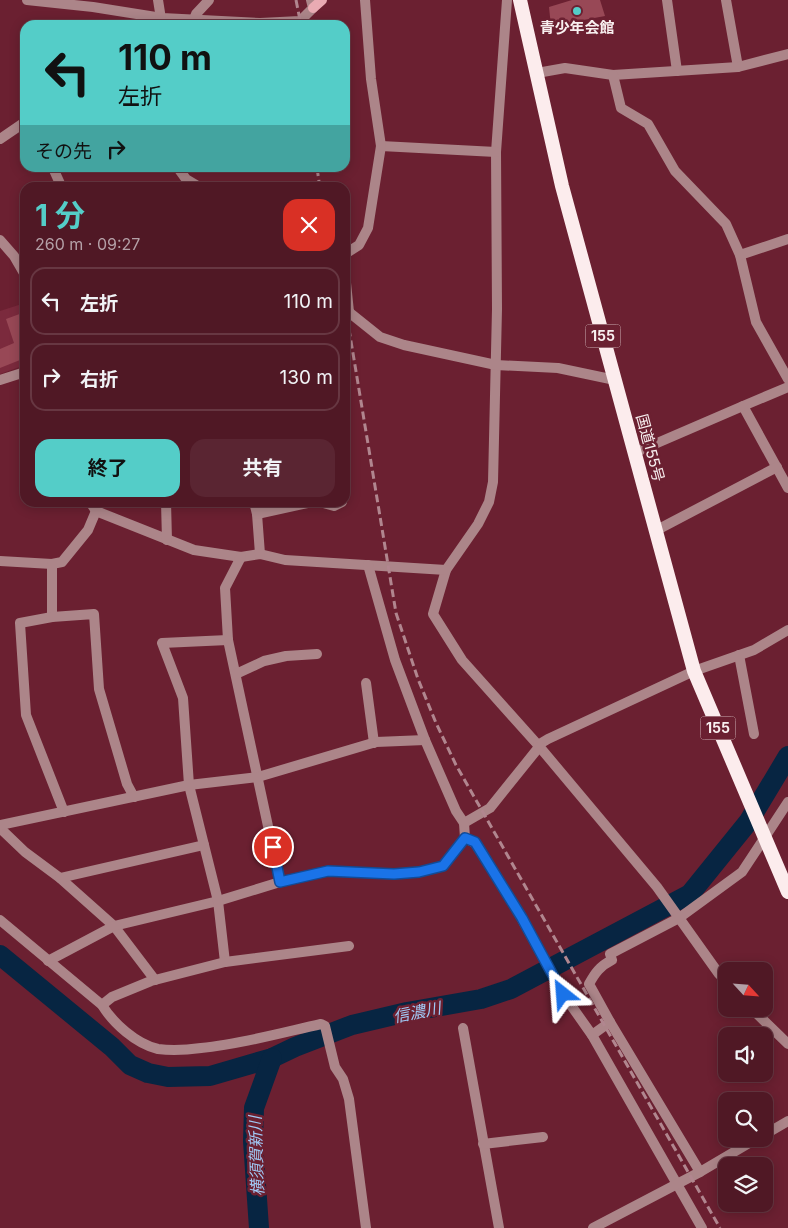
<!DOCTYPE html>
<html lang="ja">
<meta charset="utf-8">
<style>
:root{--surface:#501825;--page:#5a2532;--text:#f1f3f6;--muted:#b4a0a7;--line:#673742;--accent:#54cdc8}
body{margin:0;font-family:Inter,"Noto Sans JP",sans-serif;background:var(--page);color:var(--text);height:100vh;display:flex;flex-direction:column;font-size:19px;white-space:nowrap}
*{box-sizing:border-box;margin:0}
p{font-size:16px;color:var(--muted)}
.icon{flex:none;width:28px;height:28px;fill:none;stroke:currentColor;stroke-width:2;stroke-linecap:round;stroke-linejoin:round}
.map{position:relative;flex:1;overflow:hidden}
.side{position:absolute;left:20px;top:182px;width:330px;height:325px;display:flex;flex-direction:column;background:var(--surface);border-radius:15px;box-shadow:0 2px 12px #0003,0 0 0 1px var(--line)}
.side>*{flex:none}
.guide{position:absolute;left:20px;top:20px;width:330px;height:152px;border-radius:15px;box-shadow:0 2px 12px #0003,0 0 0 1px var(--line);background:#54cdc8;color:#111;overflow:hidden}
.needle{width:32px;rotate:116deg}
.tools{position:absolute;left:718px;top:962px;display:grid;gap:10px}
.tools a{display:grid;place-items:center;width:55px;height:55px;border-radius:10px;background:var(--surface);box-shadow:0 2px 12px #0003,0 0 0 1px var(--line);font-size:25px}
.pin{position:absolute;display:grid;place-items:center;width:42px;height:42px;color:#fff;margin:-21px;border:2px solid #fff;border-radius:50%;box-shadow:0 1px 5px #0007}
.me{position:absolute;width:55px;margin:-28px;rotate:332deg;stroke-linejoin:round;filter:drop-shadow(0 0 4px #0008)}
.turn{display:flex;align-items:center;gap:18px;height:105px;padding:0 15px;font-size:22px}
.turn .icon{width:65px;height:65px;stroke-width:2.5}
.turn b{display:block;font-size:35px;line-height:42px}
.then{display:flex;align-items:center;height:48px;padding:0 15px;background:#0003;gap:10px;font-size:19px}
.round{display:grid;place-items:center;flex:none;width:52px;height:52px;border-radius:15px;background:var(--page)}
.summary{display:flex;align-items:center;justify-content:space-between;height:85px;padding:0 15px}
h1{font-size:30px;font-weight:700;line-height:38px;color:var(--accent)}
.cta{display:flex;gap:10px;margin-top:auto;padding:10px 15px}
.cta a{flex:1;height:58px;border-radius:15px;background:var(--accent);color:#111;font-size:20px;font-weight:700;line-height:58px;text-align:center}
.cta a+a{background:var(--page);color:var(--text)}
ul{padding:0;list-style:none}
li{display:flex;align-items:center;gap:15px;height:68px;margin:0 10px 8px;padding:0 5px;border:2px solid var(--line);border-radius:15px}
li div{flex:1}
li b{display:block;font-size:19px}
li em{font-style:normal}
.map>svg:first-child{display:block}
.built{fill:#7b2a3d}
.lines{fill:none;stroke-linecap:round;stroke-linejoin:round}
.river{stroke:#072542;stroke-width:20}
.building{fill:#984856}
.minor{stroke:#ac8589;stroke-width:10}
.tertiary{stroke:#ac8589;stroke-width:10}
.secondary{stroke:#e9abb3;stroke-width:10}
.trunk{stroke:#fceced;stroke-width:14}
.rail{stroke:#b1868f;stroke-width:3;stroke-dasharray:8 4;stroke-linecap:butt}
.route-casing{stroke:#114b97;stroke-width:12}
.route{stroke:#1a73e8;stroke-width:9}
.poi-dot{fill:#54cdc8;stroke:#6b2031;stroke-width:2}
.labels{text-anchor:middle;stroke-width:5;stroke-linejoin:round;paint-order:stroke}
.shield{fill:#6b2031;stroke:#ceb1b6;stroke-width:1}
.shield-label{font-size:14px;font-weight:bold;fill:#f8efef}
.poi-label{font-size:15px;font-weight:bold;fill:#f8efef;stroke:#6b2031}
.street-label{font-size:15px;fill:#f8efef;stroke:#6b2031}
.water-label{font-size:16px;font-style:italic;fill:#a1caf6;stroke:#6b2031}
</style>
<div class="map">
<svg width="788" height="1228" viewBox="0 0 788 1228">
<rect width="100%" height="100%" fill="#6b2031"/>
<polygon class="built" points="25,303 25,365 0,374 0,311"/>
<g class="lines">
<g class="river">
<polyline points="0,955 112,1047 130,1065 148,1073 168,1077 210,1076 272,1058 295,1047 352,1025 407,1012 481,999 511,989 690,894 749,821 788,756"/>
<polyline points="259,1228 253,1141 254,1108 272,1058"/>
</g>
</g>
<g class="building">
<polygon points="572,0 600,0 605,16 551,26 549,7"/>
<polygon points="25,312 25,358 0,368 0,349 14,343 6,319"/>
</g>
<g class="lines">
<g class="minor">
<polyline points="27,0 93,7 162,18 260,23 300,21 313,8 311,0"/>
<polyline points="158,0 162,25"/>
<polyline points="507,0 496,152 497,309 493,482 489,502 478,524 446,570 433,614 462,660 538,745 657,887 719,974 726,981"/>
<polyline points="667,0 677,71"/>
<polyline points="726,0 738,67"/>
<polyline points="194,19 196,14 209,0"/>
<polyline points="537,73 565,68 613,75 738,67 788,54"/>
<polyline points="613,75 621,108 648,124 675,171 726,224 740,255 756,322 788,379"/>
<polyline points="0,139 25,122"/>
<polyline points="381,146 496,152"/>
<polyline points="53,168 62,188"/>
<polyline points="178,168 186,179 201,188"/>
<polyline points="0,240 14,256 25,275"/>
<polyline points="345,254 359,245 368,228 381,146 371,79 365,0"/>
<polyline points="740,255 788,239"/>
<polyline points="345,273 349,312"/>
<polyline points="345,309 380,337 404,345 496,365 558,368 615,380"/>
<polyline points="0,380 25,372"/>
<polyline points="788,387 743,406 788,488"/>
<polyline points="634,453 743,406"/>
<polyline points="90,502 96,511 194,550 241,557 260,554 285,560 446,570"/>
<polyline points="166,502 167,540"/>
<polyline points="254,502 257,514 260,554"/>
<polyline points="320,502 334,506 342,502"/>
<polyline points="257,514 312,502"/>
<polyline points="655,531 777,467"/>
<polyline points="241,557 225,588 228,640 280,882"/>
<polyline points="0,561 52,564"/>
<polyline points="52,617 52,564 62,562 88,530 96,511"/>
<polyline points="739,655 754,734"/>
<polyline points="236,674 264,661 286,656 317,654"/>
<polyline points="366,683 374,743"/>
<polyline points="538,745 548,739 694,671 754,650 788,630"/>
<polyline points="258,777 376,742 425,740"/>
<polyline points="64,812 26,715 20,623 52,617 94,614 99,689 127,784 134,797"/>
<polyline points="464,823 490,808 539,747"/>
<polyline points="0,828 25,852 60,878 114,926 155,980"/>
<polyline points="465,838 475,843 497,877 522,919 563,994 592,1035 702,1228"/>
<polyline points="60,878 204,845"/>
<path d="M 0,920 L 102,1005 C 113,1023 136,1044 158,1049 C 172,1051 187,1050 201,1048 C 241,1044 281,1033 321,1024 L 325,1026 L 335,1067 L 343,1079 L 349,1099 L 366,1228"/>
<polyline points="48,961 114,926 218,901 280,882 328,871 394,874 419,872 443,866 465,838 464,823 456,811 425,740 395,660 368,565"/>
<polyline points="225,962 218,901 189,785 183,698 162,643 228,640"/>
<polyline points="102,1005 112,997 151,981 225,962 349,946"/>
<polyline points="752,1009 788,1044"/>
<polyline points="610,1022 700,1172"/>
<polyline points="463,1028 499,1228"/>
<path d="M 592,1035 L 610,1022 L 589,984 C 595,973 600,966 612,960 L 610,954 L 679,918 L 742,872 L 788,802"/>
<polyline points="764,1135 788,1121"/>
<polyline points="483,1144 543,1137"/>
<polyline points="593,1228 700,1172 756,1139"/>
</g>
<polyline class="tertiary" points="0,825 189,785 258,777"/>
<polyline class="secondary" points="313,8 322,0"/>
<polyline class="trunk" points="520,0 562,186 694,671 788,892"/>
<g class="rail">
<polyline points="296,0 301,25"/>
<polyline points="317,168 320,188"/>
<polyline points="345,305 396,613 418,679 436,723 456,765 720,1228"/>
</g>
</g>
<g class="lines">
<defs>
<polyline id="route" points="273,847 280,882 328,871 394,874 419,872 443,866 465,838 475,842 522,918 563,994"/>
</defs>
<use href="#route" class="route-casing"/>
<use href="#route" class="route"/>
</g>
<circle class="poi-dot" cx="577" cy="11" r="5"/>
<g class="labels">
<g class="shield">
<rect x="585.5" y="324.5" width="35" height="23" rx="4"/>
<rect x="700.5" y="716.5" width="35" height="23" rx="4"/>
</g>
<g class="shield-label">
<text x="603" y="341">155</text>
<text x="718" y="733">155</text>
</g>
<g class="poi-label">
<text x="577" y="33">青少年会館</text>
</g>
<g class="street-label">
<text transform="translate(650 448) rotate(75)" y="5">国道155号</text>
</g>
<g class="water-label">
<text transform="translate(417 1012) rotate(-11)" y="6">信濃川</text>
<text transform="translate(256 1156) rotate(-92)" y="6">横須賀新川</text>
</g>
</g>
</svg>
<div class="tools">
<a><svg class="needle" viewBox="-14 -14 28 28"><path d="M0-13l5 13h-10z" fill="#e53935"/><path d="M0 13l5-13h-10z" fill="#b4a0a7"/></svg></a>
<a><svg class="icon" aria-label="sound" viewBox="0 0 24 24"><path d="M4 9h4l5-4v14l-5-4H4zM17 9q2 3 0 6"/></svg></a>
<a><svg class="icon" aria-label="search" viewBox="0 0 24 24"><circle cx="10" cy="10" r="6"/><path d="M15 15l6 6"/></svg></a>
<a><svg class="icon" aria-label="layers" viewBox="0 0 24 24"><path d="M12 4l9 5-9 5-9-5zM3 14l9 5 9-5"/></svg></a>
</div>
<div class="pin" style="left:273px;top:847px;background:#d93025"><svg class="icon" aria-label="arrive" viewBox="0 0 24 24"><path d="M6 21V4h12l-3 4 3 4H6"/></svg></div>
<svg class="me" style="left:563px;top:994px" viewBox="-20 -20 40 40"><path d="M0-17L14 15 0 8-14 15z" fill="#1a73e8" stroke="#fff" stroke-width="4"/></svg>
<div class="guide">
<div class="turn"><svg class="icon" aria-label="left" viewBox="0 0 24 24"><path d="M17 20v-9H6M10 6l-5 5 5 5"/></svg><div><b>110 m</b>左折</div></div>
<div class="then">その先<svg class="icon" aria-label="right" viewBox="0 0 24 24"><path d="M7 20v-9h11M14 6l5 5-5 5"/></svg></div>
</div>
<section class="side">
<div class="summary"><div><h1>1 分</h1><p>260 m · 09:27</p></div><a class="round" style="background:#d93025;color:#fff"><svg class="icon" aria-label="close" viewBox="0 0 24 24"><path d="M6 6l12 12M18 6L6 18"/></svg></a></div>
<ul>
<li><svg class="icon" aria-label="left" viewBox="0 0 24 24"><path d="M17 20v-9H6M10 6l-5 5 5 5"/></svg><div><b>左折</b></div><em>110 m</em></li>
<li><svg class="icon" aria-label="right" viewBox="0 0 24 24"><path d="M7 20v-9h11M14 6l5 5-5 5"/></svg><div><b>右折</b></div><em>130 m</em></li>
</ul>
<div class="cta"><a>終了</a><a>共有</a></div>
</section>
</div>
